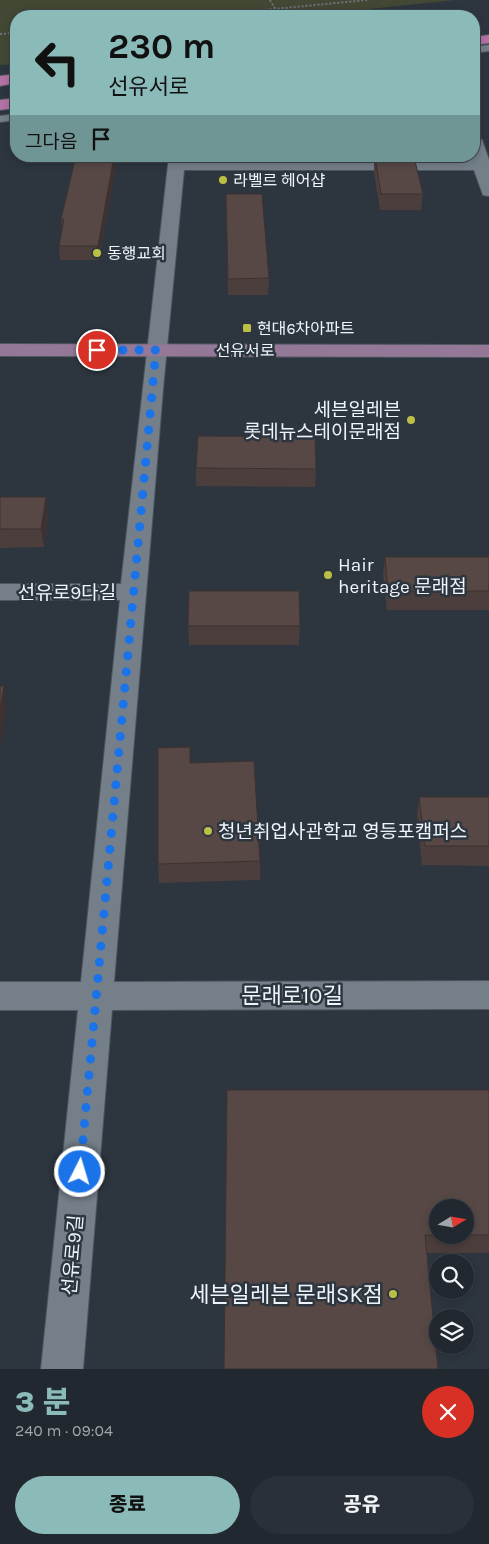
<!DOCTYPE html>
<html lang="ko">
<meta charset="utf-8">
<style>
:root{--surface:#22282f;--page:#2a3037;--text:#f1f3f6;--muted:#a2a6aa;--line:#3f444b;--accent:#8bbbb9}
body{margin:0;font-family:Karla,"Noto Sans KR",sans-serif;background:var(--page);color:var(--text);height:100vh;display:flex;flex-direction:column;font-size:19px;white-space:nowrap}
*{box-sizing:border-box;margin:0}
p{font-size:16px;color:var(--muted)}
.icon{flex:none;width:28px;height:28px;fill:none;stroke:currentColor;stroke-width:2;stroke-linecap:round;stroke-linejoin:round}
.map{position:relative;height:1369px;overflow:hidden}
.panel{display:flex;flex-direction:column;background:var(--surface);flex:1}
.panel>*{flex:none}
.hud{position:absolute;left:10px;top:10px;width:470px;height:152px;border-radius:20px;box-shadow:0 2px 8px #0003,0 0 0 1px var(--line);background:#8bbbb9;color:#111;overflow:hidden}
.needle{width:32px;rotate:79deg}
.tools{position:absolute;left:429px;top:1199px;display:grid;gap:10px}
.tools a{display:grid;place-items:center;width:45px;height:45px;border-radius:50%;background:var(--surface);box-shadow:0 2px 8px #0003,0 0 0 1px var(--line);font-size:25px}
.pin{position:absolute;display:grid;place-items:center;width:42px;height:42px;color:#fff;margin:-21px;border:2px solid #fff;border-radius:50%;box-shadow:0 1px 5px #0007}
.me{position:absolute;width:55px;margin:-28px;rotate:5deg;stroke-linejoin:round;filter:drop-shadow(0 0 4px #0008)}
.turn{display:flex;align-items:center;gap:18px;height:105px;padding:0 15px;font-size:22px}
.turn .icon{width:65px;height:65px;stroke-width:2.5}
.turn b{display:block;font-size:35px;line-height:42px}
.then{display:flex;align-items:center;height:48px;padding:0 15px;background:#0003;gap:10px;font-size:19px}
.round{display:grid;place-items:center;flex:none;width:52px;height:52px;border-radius:26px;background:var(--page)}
.headline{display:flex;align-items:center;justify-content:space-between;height:85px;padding:0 15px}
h1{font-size:30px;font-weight:800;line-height:38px;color:var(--accent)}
.primary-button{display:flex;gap:10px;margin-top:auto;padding:10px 15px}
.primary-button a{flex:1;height:58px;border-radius:30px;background:var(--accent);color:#111;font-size:20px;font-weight:800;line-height:58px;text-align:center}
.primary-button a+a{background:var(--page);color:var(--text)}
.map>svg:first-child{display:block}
.green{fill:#434835}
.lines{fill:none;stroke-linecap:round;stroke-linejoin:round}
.lane-casing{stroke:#4d565d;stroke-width:2}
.street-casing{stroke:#4d565d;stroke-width:2}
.secondary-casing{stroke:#4d565d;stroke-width:2}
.primary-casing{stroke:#4d565d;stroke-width:2}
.path{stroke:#6c747c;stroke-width:2;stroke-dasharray:2 2;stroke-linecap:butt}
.lane{fill:#747f89;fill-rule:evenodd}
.street{fill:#747f89;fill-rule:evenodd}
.secondary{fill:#937897;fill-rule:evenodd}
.primary{fill:#b272a5;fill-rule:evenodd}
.wall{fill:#4b3e3c}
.shaded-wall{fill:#3d3231}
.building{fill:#574846;stroke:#3d3231}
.route{stroke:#1a73e8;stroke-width:9;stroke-dasharray:0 16.2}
.poi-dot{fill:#bbc044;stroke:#2d363f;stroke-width:2}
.labels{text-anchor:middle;stroke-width:5;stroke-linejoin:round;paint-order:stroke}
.far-poi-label{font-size:16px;fill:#edf4fa;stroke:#2d363f;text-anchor:start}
.far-street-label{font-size:16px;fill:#edf4fa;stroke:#2d363f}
.poi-label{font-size:19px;fill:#edf4fa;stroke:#2d363f;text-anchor:start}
.street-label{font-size:19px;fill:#edf4fa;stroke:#2d363f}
.near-street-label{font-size:22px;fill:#edf4fa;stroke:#2d363f}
.near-poi-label{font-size:22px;fill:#edf4fa;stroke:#2d363f;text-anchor:end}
</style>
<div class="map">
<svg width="489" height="1369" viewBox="0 0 489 1369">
<rect width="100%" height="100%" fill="#2d363f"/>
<polygon class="green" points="0,0 456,0 300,16 16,16 16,64 0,65"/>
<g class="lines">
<defs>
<g id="lane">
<polygon points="489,45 489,51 474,53 474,47"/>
<polygon points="16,114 16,120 0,122 0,116"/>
</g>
<polygon id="street" points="474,135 482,140 489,160 489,196 483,195 474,170 184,170 163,389 114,982 489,981 489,1009 112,1010 83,1369 41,1369 78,1010 0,1010 0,982 81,982 120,600 0,600 0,584 121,584 169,156 185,156 185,160 471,160 470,156 474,156"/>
<polygon id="secondary" points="0,344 489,345 489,357 0,356"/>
<g id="primary">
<polygon points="489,35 489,43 474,45 474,37"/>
<polygon points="16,74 16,83 0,86 0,76"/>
<polygon points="16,98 16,108 0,110 0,100"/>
</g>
</defs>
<use href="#lane" class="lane-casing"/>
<use href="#street" class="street-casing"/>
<use href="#secondary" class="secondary-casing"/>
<use href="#primary" class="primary-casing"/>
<g class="path">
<polyline points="270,0 276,10"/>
<polyline points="202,16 367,0"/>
<polyline points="0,34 16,33"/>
</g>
<use href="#lane" class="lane"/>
<use href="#street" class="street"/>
<use href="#secondary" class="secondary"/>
<use href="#primary" class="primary"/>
</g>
<g class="wall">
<polygon points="118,156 99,260 60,260 59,246 62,229 61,219"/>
<polygon points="371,156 410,156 423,194 421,210 380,210 374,172 374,158 371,158"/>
<polygon points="226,194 269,278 268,295 228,295"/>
<polygon points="196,468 316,469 315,487 196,486"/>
<polygon points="0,497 46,497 48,515 44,547 0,548"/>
<polygon points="385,557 489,557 489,610 387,610 383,575"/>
<polygon points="188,626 300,626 299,645 189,645"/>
<polygon points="190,763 260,861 260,880 159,883 158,864"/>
<polygon points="419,797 489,797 489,866 422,865 417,816"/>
<polygon points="489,1090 489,1253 426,1253 224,1369"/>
</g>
<g class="shaded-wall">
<polygon points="114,156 118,156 99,260 98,246"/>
<polygon points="46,497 48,515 44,547 41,529"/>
<polygon points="4,686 7,705 0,747 0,711"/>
</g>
<g class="building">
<polygon points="76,156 114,156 98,246 59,246 64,219 61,219"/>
<polygon points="375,157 414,157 423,194 381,194"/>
<polygon points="226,194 262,194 269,278 228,279"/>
<polygon points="198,436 315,437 316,469 196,468"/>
<polygon points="0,497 46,497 41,529 0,529"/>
<polygon points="385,557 489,557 489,591 388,591"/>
<polygon points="189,591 299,591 300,626 188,626"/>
<polygon points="0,686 4,686 0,711"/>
<polygon points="190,747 190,763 254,761 260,861 158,864 158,748"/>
<polygon points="419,797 489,797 489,846 425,846"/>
<polygon points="227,1090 489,1090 489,1235 465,1235 465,1208 438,1208 438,1235 425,1235 438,1369 224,1369"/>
</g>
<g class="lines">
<polyline class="route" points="80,1172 156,350 97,350"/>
</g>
<g class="poi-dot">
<circle cx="223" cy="180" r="5"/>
<circle cx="97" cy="253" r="5"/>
<rect x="242" y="323" width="10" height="10" rx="2.5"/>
<circle cx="411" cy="420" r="5"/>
<circle cx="328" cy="575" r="5"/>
<circle cx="208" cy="831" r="5"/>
<circle cx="393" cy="1294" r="5"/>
</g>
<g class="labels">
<g class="far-poi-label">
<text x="233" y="186">라벨르 헤어샵</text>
<text x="107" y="259">동행교회</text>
<text x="257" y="334">현대6차아파트</text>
</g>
<g class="far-street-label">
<text x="245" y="356">선유서로</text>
</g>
<g class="poi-label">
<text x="401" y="416" text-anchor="end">세븐일레븐<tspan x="401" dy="22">롯데뉴스테이문래점</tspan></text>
<text x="338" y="571">Hair<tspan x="338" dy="22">heritage 문래점</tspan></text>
<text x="218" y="838">청년취업사관학교 영등포캠퍼스</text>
</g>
<g class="street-label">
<text x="67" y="599">선유로9다길</text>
<text transform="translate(72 1255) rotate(-85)" y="7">선유로9길</text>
</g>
<g class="near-street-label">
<text x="292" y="1003">문래로10길</text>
</g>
<g class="near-poi-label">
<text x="383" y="1302">세븐일레븐 문래SK점</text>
</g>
</g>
</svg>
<div class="tools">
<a><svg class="needle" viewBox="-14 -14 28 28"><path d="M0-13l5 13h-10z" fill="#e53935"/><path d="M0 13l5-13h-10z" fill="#a2a6aa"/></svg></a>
<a><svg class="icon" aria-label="search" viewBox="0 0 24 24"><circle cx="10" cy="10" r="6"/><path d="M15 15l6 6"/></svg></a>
<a><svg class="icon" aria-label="layers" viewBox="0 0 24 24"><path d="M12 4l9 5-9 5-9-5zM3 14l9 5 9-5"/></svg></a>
</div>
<div class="pin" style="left:97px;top:350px;background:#d93025"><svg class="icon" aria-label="arrive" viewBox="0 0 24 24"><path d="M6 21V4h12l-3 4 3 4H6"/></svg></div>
<svg class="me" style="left:80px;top:1172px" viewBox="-20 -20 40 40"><circle r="17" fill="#1a73e8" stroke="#fff" stroke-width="3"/><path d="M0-11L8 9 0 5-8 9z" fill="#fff"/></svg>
<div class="hud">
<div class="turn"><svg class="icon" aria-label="left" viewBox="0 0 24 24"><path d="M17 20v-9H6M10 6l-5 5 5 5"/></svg><div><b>230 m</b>선유서로</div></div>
<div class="then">그다음<svg class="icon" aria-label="arrive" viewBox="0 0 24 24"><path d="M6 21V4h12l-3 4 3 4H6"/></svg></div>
</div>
</div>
<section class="panel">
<div class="headline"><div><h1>3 분</h1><p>240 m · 09:04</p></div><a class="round" style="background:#d93025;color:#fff"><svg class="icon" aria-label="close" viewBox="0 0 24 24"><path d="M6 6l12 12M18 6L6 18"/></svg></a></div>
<div class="primary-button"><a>종료</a><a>공유</a></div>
</section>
